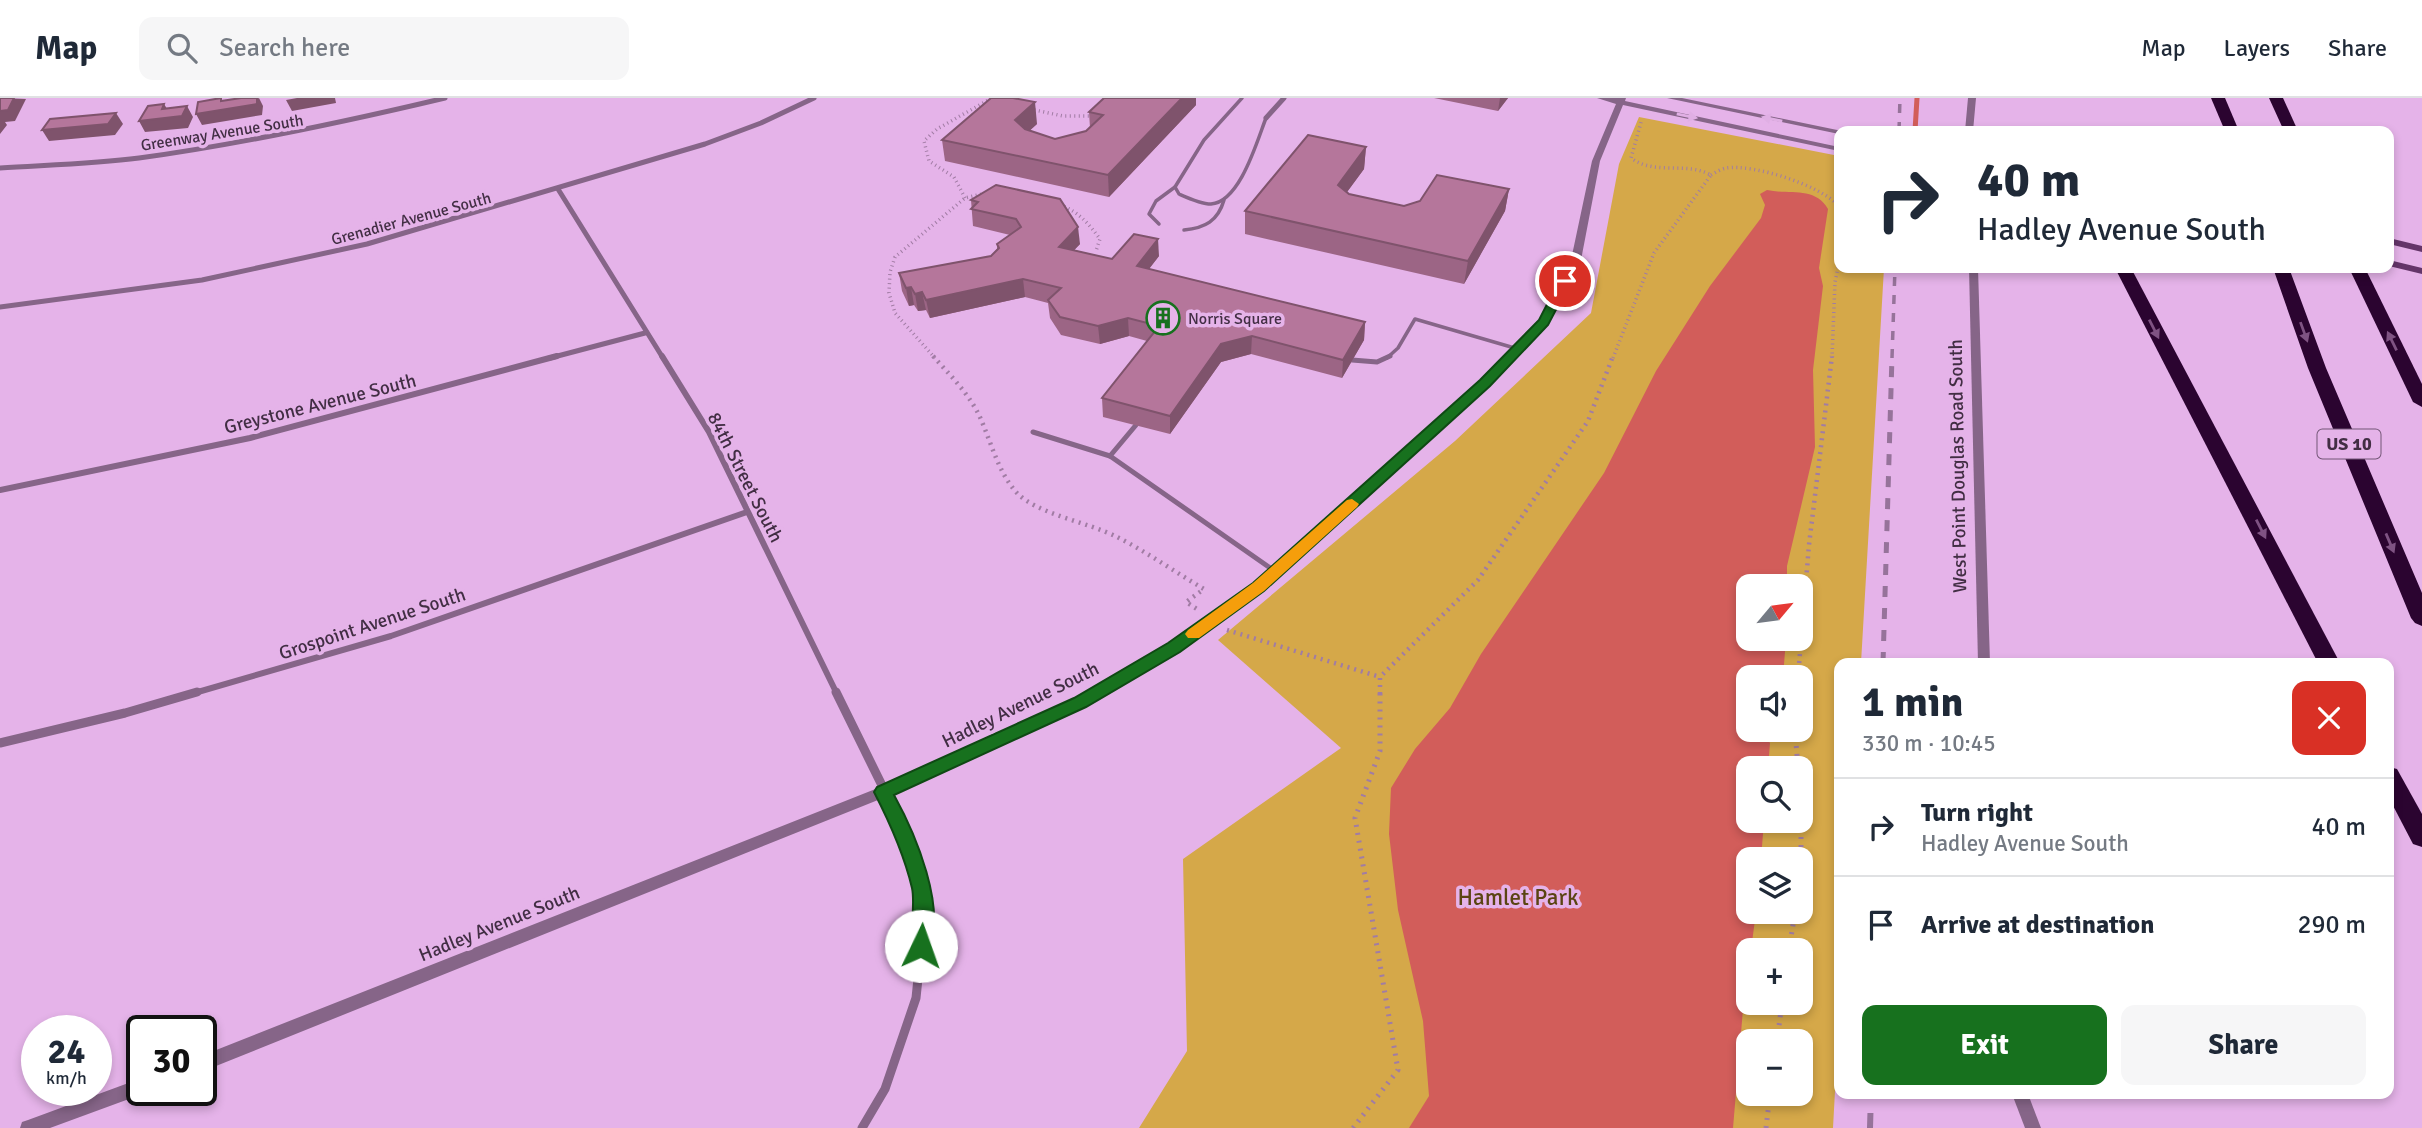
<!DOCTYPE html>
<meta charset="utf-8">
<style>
:root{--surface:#fff;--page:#f6f6f7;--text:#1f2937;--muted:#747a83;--line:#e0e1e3;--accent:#17711e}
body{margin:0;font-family:Signika,sans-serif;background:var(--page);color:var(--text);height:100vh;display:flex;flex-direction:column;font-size:26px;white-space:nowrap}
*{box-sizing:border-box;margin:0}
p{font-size:23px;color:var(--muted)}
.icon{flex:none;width:38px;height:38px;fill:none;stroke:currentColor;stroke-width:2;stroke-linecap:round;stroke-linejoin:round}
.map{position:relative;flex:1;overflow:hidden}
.panel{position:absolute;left:1834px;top:560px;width:560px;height:441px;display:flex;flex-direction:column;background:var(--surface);border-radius:14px;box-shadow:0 4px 10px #0003}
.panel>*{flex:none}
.banner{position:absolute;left:1834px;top:28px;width:560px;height:147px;border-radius:14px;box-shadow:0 4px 10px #0003;background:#fff;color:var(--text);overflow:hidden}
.needle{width:46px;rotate:61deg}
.buttons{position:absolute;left:1736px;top:476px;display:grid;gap:14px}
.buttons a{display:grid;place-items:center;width:77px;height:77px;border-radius:14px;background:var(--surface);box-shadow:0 4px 10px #0003;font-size:35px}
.speed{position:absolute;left:21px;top:917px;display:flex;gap:14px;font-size:35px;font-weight:700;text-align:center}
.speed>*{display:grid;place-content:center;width:91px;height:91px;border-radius:50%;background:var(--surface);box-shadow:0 4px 10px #0003;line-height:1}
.speed small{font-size:18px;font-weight:400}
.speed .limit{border:4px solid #111;border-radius:10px;background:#fff;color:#111}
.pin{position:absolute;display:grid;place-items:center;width:60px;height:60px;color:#fff;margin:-30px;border:4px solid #fff;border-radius:50%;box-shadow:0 2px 7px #0007}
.me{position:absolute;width:77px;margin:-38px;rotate:3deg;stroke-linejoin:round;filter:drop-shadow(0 0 5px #0008)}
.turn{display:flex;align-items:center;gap:24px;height:147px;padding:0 28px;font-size:32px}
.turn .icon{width:91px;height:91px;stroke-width:2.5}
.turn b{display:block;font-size:49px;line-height:60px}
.round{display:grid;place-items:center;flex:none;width:74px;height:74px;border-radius:14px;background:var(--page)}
.headline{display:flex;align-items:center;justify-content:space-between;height:119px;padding:0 28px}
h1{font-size:42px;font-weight:700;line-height:52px}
.button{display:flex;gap:14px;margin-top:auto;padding:14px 28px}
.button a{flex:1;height:80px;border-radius:14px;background:var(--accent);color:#fff;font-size:28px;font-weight:700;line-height:80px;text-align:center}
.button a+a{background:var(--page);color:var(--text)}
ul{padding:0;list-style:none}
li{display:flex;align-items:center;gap:21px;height:98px;padding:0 28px;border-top:2px solid var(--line)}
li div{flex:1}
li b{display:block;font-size:26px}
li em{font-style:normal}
header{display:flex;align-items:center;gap:42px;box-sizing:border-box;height:98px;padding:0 35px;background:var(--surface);border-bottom:2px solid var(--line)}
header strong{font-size:33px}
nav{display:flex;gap:38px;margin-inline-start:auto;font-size:24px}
.search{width:490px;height:63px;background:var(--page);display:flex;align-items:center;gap:18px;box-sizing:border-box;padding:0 24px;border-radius:14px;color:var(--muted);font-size:26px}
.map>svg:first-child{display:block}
.green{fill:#d5a849;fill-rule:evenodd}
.water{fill:#d25d5a}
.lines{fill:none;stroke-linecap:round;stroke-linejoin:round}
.stream{stroke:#d25d5a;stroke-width:5}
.path-far2{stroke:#a17ca4;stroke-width:3.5;stroke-dasharray:1 3.5;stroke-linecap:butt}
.path-far1{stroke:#a17ca4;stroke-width:4.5;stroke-dasharray:2 5;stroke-linecap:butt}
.path{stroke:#a17ca4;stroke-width:5;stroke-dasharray:2 6;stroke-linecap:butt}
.service-far1{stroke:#866588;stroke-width:3.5}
.service{stroke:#866588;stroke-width:5}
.minor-far2{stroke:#866588;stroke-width:5}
.minor-far1{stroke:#866588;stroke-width:6}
.minor{stroke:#866588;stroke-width:9}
.tertiary{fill:#866588;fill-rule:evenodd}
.secondary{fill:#643569;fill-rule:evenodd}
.motorway{fill:#2b0430;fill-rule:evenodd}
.rail-far2{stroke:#96739a;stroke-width:3.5;stroke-dasharray:9 9;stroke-linecap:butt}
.rail-far1{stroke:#96739a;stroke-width:5;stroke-dasharray:11 11;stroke-linecap:butt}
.rail{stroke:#96739a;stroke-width:6;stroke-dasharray:15 15;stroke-linecap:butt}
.wall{fill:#9c6585}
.shaded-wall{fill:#7f536c}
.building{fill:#b5769b;stroke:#7f536c;stroke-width:2}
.oneway{fill:#e0afe4}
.oneway2{fill:#7f5383}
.route{fill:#17711e;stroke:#0f4914;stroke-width:2}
.slow{fill:#f59e0b}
.labels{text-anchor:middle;stroke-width:7;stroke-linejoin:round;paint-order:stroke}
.far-street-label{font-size:16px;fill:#422e44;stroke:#e5b3e9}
.far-poi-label{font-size:16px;fill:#422e44;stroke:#e5b3e9;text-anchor:start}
.shield{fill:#e5b3e9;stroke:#735676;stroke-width:2}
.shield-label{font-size:18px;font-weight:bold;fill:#422e44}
.street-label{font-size:19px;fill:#422e44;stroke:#e5b3e9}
.near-park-label{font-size:23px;fill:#5a4412;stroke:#e5b3e9}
</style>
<header>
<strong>Map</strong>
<div class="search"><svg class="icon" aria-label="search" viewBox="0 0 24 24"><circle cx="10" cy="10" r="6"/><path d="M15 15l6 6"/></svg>Search here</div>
<nav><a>Map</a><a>Layers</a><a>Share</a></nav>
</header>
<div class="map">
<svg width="2422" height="1030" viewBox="0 0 2422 1030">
<rect width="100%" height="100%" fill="#e5b3e9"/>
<path class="green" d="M 1639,19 L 1839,58 L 1839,170 L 1884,170 L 1861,565 L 1839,565 L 1839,919 L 1833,1030 L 1139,1030 L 1187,953 L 1183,761 L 1341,650 L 1218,542 L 1455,343 L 1591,215 L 1619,66 ZM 1748,488 L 1801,488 L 1801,541 L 1748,541 ZM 1748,579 L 1801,579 L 1801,632 L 1748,632 ZM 1748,670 L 1801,670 L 1801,723 L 1748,723 ZM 1748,761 L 1801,761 L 1801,814 L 1748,814 ZM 1748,852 L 1801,852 L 1801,905 L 1748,905 ZM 1748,943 L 1801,943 L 1801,996 L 1748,996 Z"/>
<path class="water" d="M 1767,92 C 1789,97 1815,88 1828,111 L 1819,170 L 1823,188 L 1813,272 L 1815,349 L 1787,468 L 1787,488 L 1748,488 L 1748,541 L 1786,541 L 1783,579 L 1748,579 L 1748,632 L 1780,632 L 1780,635 L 1765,637 L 1770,645 L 1768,670 L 1748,670 L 1748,723 L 1764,723 L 1761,761 L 1748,761 L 1748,814 L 1756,814 L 1751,852 L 1748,852 L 1733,1030 L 1409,1030 L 1429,998 L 1423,923 L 1398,812 L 1389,736 L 1391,690 L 1415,651 L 1450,610 L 1481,556 L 1604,375 L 1656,273 L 1710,188 L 1761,120 L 1765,107 L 1760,96 Z"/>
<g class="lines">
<polyline class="stream" points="1915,33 1917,0"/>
<g class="path-far2">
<polyline points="1030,11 1063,18 1094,18"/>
<path d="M 1711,77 C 1716,74 1721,71 1726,70 C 1754,66 1820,87 1839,108"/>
<polyline points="965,100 954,79 929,63 924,43 937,31 992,0"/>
<path d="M 1060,107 C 1078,113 1089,126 1100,141 L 1096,153"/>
<polyline points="935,260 895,215 889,195 890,174 895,159 965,100 986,95"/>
<path d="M 1613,260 L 1654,155 L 1711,77 C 1685,63 1656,78 1631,60 L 1642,21"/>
<polyline points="1832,260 1835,184 1839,165"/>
</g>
<g class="path-far1">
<path d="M 933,258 C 950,277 968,295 979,317 C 991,343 997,372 1016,394 C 1036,416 1088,424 1117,439 C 1147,454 1175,474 1204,491 L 1186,504 L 1197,511"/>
<polyline points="1227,532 1380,579"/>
<polyline points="1798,579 1809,447 1832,258"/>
<polyline points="1380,596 1380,579 1478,482 1588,323 1613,258"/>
</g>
<g class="path">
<polyline points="1795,632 1798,670"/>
<polyline points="1801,715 1801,769"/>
<polyline points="1789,852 1795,814"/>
<polyline points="1777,943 1782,905"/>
<polyline points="1353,1030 1398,972 1355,720 1380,653 1380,594"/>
<polyline points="1766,1030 1770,996"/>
</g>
<g class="service-far1">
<path d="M 1242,0 L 1204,42 L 1175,89 L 1179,96 C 1188,100 1201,106 1211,106 C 1240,104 1257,43 1266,20"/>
<polyline points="1159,126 1149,116 1156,103 1175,89"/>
<path d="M 1184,132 C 1205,130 1218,123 1224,102"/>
<polyline points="1387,260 1398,250 1415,221 1518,251"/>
</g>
<g class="service">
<polyline points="1352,262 1377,264 1390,258"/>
<polyline points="1033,334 1110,358 1276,474"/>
<polyline points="1110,358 1136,327"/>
</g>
<g class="minor-far2">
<polyline points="1266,20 1284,0"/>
<path d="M 0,70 C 46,67 93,66 139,60 C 242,46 344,24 445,0"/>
<polyline points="558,91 663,260"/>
<polyline points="0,209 202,182 367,146 705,46 761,25 814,0"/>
<polyline points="550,260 645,235"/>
</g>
<g class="minor-far1">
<polyline points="662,258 709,334 837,596"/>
<polyline points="0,392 250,340 557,258"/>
<polyline points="191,596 391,538 747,414"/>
</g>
<g class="minor">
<polyline points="836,594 901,726 922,791 924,822 916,900 885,991 862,1030"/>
<polyline points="0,645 125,615 197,594"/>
</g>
<g class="tertiary">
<polygon points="1597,0 1626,0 1625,3 1839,49 1839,53 1623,7 1600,63 1581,162 1547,226 1489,287 1263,492 1178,552 1085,608 888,698 201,974 201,958 878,690 1075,600 1170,546 1255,486 1481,283 1540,223 1571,162 1592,63 1616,6"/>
<polygon points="1667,0 1682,0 1842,33 1839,33 1839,36"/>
<polygon points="1968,0 1976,0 1973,33 1965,33"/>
<polygon points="1969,170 1978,170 1990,565 1978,565"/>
<polygon points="142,980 142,992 148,994 50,1030 20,1030 22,1024 28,1022"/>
<polygon points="2012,996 2028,996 2041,1030 2025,1030"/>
</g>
<g class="secondary">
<polygon points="2389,140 2422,148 2422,154 2389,146"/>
<polygon points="2389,162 2422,170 2422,176 2389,168"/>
</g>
<g class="motorway">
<polygon points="2211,0 2225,0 2239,33 2225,33"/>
<polygon points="2269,0 2283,0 2298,33 2284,33"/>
<polygon points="2115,170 2131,170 2340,565 2318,565"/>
<polygon points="2273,170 2289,170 2326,270 2422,495 2422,528 2415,525 2411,520 2308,270"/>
<polygon points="2349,170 2365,170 2422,286 2422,309 2413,304"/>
<polygon points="2389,669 2397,671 2422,716 2422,749 2413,746 2389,700"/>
</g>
<g class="rail-far2">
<polyline points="1899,33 1900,0"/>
<polyline points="1892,260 1895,170"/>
</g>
<polyline class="rail-far1" points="1883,565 1892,258"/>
<polyline class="rail" points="1870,1030 1871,996"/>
</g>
<g class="wall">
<polygon points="1104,0 1196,0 1196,7 1109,99 945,63 942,42 1037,26 1029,33 1055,41 1086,33 1090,30 1089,14"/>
<polygon points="1434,0 1508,0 1498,13"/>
<polygon points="1366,49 1364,71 1347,94 1349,96 1404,108 1509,91 1505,113 1464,186 1245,136 1245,113"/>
<polygon points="996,87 1080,146 1074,152 1112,161 1159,158 1149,171 1365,224 1364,242 1342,280 1251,256 1221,264 1170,336 1103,319 1102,300 1147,243 1129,238 1100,246 1061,237 1050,220 1048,205 1025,199 930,220 926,212 918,213 914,207 909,208 902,193 899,175 991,158 997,151 997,146 1010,137 973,128 971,102"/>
</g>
<g class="shaded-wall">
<polygon points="0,0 26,1 15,23 5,24 7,27 0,36"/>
<polygon points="221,0 227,11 259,0 263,8 262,17 202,27 196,16 221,3"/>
<polygon points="297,0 335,0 336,5 292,13 286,2"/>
<polygon points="1182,0 1196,0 1196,7 1109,99 1108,77"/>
<polygon points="1500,0 1508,0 1498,13"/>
<polygon points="1035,4 1037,26 1017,44 1015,22"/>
<polygon points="164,6 171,17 187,8 193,19 188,30 145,34 139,23"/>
<polygon points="116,15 123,26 115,37 49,43 42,32"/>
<polygon points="1366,49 1364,71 1336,109 1338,87"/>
<polygon points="1509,91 1505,113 1464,186 1468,163"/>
<polygon points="1078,129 1080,146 1061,166 1059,149"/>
<polygon points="1158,141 1159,158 1138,185 1137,168"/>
<polygon points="1023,181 1025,199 930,220 926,202"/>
<polygon points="911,189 914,207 909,208 906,190"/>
<polygon points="922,194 926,212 918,213 915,196"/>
<polygon points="1128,220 1129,238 1100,246 1098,228"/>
<polygon points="1365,224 1364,242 1342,280 1343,262"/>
<polygon points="1252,238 1251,256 1221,264 1170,336 1170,318 1221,246"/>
</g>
<g class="building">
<polygon points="0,0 14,0 8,12 0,13"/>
<polygon points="221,0 221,3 241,0 257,0 257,6 196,16 198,4"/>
<polygon points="991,0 1013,0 1035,4 1015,22 1025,31 1055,41 1086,33 1103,17 1089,14 1104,0 1182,0 1108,77 942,42"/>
<polygon points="164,6 162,11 187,8 182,18 139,23 148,8"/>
<polygon points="116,15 108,26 42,32 50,21"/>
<polygon points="1308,37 1366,49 1338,87 1349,96 1404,108 1420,103 1437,77 1509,91 1468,163 1245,113"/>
<polygon points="996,87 1060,101 1078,129 1059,149 1112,161 1134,136 1158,141 1137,168 1365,224 1343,262 1252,238 1221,246 1170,318 1102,300 1159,228 1128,220 1098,228 1060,219 1048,202 1061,190 1023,181 926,202 922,194 915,196 911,189 906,190 899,175 991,158 999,150 997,146 1021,129 1016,121 971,111 978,104 971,102"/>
</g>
<defs><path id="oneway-solid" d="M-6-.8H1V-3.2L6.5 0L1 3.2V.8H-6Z" transform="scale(1.75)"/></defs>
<g class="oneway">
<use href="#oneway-solid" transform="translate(1687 18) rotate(12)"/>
<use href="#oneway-solid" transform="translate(1772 21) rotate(-168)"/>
</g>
<g class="oneway2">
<use href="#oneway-solid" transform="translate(2154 231) rotate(63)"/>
<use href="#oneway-solid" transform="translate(2304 234) rotate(70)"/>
<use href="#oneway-solid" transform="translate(2392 243) rotate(-116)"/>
<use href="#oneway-solid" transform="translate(2261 431) rotate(63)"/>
<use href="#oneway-solid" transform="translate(2390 445) rotate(67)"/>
</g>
<path class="route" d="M 1565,179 L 1571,183 L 1548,227 L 1490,288 L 1264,493 L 1180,554 L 1086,609 L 894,697 C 915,735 948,811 928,855 L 921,857 L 914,855 C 908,842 916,808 912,790 C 904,756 890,725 874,694 L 877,689 L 1074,600 L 1168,545 L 1253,485 L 1480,282 L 1539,222 L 1559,183 Z"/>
<polygon class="slow" points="1352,401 1359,406 1357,409 1264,493 1199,540 1188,540 1185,536 1188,532 1253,485 1347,402"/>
<defs>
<symbol id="building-ring" viewBox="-11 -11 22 22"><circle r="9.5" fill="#e5b3e9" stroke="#17711e" stroke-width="1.5"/><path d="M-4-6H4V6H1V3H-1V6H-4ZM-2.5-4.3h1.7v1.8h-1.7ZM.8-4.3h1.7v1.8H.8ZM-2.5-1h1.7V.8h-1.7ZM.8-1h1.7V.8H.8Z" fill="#17711e"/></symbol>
</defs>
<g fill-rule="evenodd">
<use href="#building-ring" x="1144" y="201" width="38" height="38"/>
</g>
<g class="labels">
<g class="far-street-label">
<text transform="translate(222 34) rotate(-9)" y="6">Greenway Avenue South</text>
<text transform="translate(411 120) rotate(-15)" y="6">Grenadier Avenue South</text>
</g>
<g class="far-poi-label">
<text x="1188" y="226">Norris Square</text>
</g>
<rect class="shield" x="2317.5" y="331.5" width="63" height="29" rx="5"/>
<g class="shield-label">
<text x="2349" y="352">US 10</text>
</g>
<g class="street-label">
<text transform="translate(320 305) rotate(-14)" y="7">Greystone Avenue South</text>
<text transform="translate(1957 368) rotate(-91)" y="7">West Point Douglas Road South</text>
<text transform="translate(746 379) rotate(63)" y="7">84th Street South</text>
<text transform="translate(372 525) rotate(-18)" y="7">Grospoint Avenue South</text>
<text transform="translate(1020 606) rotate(-26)" y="7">Hadley Avenue South</text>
<text transform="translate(499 825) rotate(-22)" y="7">Hadley Avenue South</text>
</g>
<g class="near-park-label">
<text x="1518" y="807">Hamlet Park</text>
</g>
</g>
</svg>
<div class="buttons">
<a><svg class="needle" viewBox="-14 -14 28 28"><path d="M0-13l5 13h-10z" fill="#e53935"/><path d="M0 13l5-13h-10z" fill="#747a83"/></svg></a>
<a><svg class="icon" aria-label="sound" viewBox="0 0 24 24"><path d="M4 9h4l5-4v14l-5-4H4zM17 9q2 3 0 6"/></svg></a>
<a><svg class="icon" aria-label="search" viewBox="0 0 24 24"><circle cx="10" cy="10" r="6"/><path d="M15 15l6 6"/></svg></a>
<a><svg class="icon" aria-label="layers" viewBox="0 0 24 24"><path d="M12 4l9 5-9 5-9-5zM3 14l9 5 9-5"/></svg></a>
<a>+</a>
<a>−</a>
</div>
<div class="speed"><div>24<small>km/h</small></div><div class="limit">30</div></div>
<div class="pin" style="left:1565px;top:183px;background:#d93025"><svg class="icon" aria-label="arrive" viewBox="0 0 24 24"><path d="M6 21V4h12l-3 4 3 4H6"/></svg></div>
<svg class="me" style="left:921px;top:848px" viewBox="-20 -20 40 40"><circle r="19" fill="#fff"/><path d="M0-13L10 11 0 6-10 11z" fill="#17711e"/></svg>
<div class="banner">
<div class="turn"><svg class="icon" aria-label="right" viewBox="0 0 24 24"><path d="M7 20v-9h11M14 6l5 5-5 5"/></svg><div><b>40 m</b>Hadley Avenue South</div></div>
</div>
<section class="panel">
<div class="headline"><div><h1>1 min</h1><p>330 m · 10:45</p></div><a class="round" style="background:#d93025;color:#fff"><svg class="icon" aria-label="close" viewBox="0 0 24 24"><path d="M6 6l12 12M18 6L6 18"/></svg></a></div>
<ul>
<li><svg class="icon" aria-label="right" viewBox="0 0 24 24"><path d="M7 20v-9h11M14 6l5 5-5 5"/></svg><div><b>Turn right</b><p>Hadley Avenue South</p></div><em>40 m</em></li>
<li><svg class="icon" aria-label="arrive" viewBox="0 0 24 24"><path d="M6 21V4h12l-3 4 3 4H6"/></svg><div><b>Arrive at destination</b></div><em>290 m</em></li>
</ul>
<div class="button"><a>Exit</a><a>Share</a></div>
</section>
</div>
